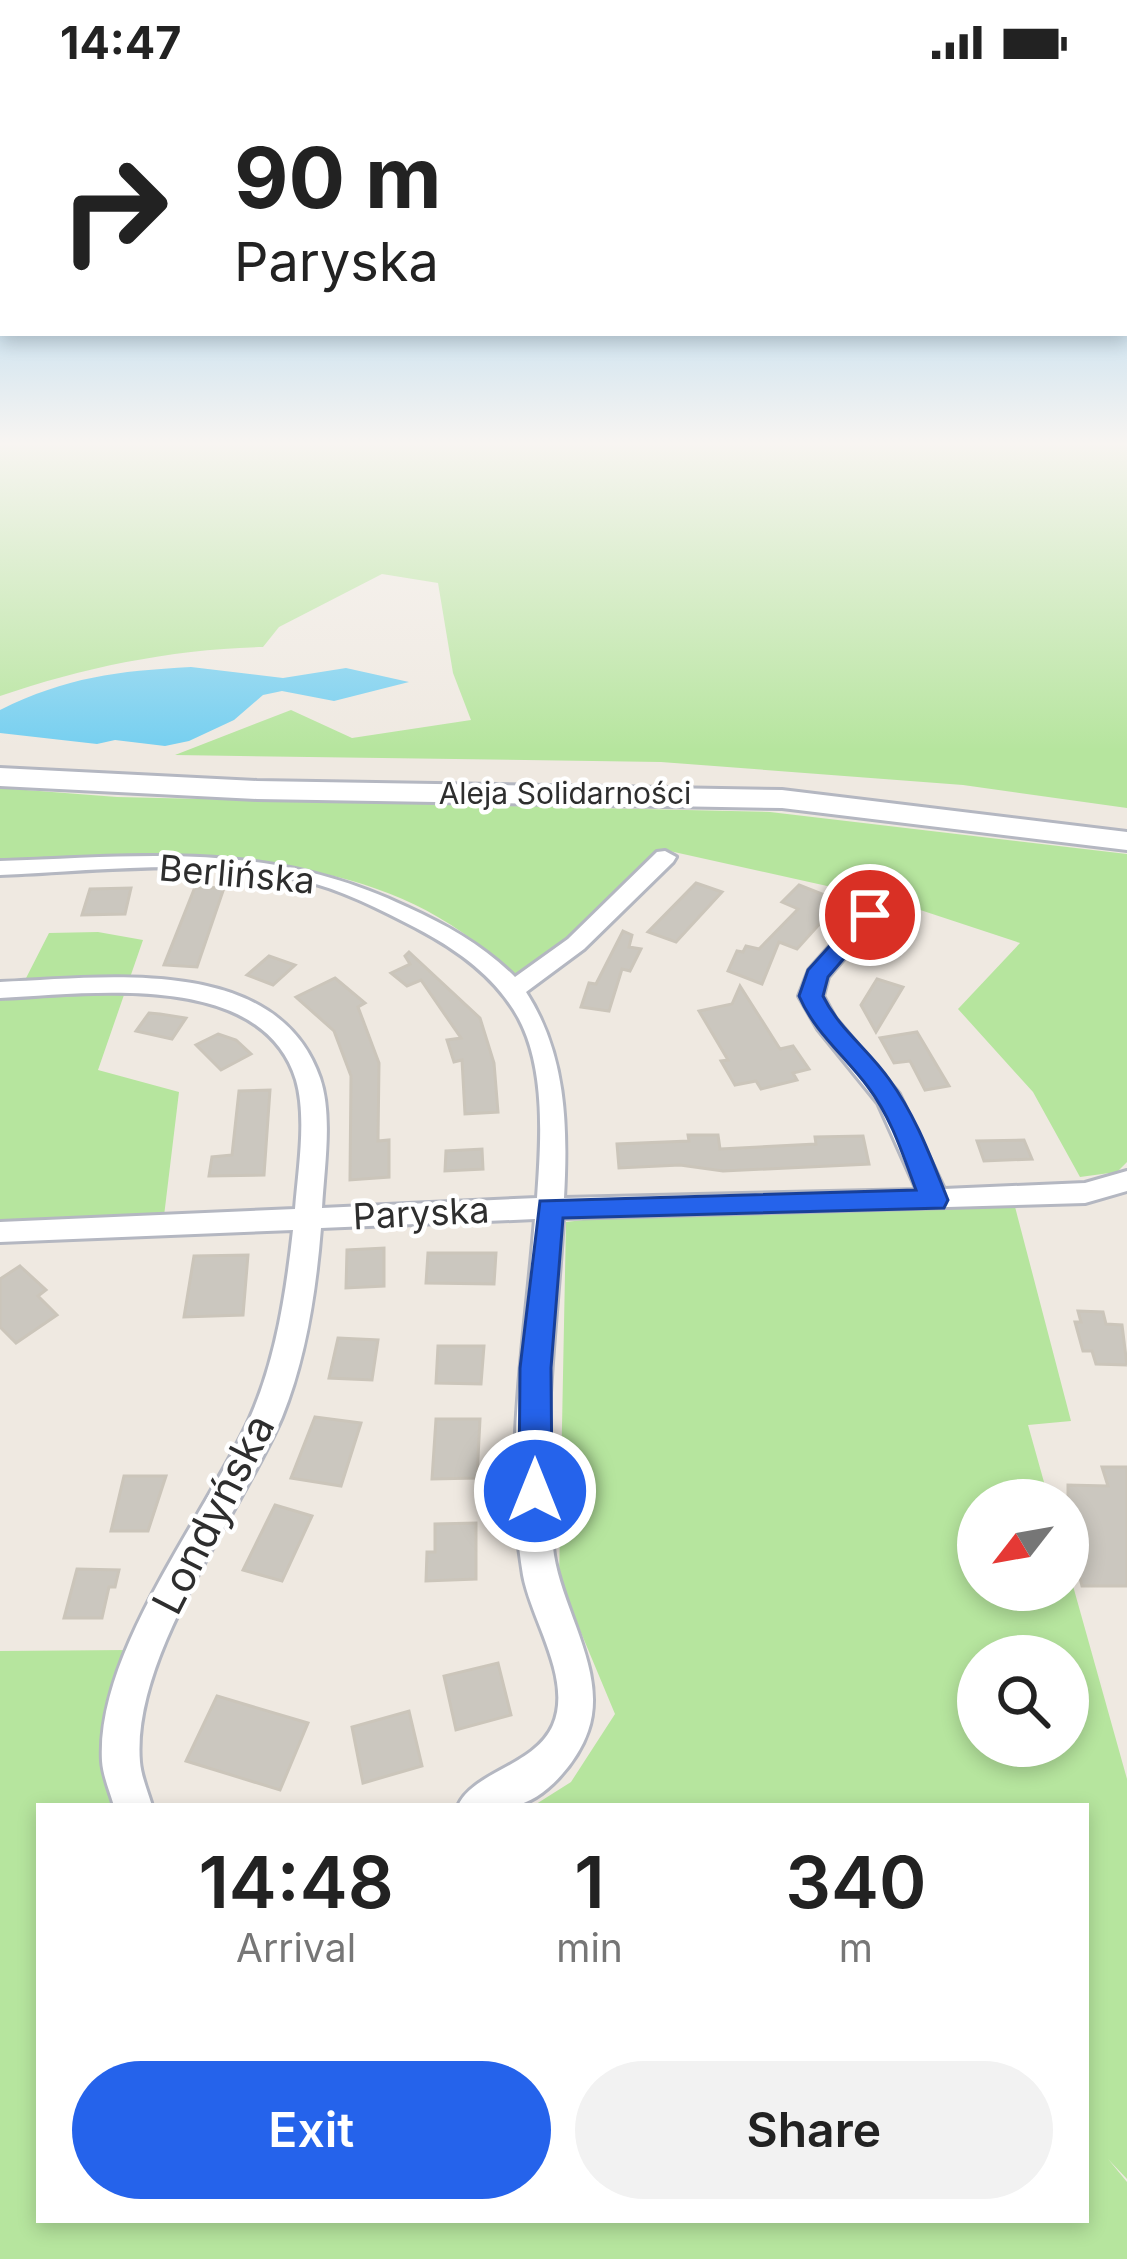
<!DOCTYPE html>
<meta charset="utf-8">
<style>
:root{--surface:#fff;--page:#f2f2f2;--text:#222;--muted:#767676;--accent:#2563eb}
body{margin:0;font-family:Inter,sans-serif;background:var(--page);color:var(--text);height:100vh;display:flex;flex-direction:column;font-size:45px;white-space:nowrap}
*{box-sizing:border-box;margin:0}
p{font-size:39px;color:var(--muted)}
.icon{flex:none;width:66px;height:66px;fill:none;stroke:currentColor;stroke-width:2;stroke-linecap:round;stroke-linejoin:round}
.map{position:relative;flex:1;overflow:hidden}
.side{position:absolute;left:36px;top:1719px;width:1053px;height:420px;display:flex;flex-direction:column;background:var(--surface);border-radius:0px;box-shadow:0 6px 18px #0003}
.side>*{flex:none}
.hud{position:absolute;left:0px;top:0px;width:1128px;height:252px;box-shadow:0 6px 18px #0003;background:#fff;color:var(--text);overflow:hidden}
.needle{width:78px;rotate:239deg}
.tools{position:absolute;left:957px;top:1395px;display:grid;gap:24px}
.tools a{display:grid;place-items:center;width:132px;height:132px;border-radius:50%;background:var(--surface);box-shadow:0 6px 18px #0003;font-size:60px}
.pin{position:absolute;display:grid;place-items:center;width:102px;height:102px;color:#fff;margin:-51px;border:6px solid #fff;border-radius:50%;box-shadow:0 3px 12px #0007}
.me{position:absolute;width:132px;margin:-66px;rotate:0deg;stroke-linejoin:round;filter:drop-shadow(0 0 9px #0008)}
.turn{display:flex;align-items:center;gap:42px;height:252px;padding:0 36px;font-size:54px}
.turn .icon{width:156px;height:156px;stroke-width:2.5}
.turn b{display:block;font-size:84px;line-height:102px}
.eta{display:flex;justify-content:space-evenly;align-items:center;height:204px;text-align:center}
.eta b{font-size:72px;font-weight:600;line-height:84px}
.primary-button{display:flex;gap:24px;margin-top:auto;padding:24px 36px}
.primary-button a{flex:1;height:138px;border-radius:72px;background:var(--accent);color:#fff;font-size:48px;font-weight:600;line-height:138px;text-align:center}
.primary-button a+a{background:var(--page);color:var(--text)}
.status{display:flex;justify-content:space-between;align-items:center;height:84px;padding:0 60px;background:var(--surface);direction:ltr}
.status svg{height:33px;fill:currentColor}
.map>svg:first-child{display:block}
.green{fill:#b6e59e;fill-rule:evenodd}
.water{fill:#75cff0}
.building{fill:#cbc7bf;stroke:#cbc5ba;stroke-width:3}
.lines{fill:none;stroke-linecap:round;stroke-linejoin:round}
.street-casing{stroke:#b4b7c1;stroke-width:6}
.secondary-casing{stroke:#b4b7c1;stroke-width:6}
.street{fill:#fff;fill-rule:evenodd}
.secondary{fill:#fff;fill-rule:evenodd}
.route{fill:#2563eb;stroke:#184099;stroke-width:3}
.labels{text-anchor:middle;stroke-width:9;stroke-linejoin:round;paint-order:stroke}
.far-street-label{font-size:30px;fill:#2e2e2e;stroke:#fff}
.street-label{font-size:36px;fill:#2e2e2e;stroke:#fff}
.near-street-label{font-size:42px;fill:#2e2e2e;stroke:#fff}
</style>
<div class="status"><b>14:47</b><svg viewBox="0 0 49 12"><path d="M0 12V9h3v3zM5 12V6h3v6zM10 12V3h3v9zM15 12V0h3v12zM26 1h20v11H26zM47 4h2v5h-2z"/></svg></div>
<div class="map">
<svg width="1127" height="2175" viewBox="0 0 1127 2175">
<rect width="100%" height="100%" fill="#efe9e1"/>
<g class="green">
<path d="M 0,361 L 1127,361 L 1127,724 L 963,701 L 661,678 L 175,671 L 291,626 L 352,654 L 471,636 L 453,589 L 438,499 L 382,490 L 279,543 L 263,563 C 174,565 84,583 0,612 Z"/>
<polygon points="0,683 259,696 782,704 1127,746 1127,751 943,726 0,688"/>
<path d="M 0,704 L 117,713 L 770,728 L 1127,770 L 1127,1078 L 1117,1088 L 1080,1093 L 1033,1008 L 958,925 L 1020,859 L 890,816 L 665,766 L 520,895 C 501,880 483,863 463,849 C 330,756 153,775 0,778 Z"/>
<polygon points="98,848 143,856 98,986 179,1008 164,1132 0,1136 0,913 23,900 49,849"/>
<path d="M 1014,1119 L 1071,1337 L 1028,1341 L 1049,1416 L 978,1416 L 978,1506 L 1068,1506 L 1068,1484 L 1127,1695 L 1127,2095 L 1108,2075 L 1127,2098 L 1127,2175 L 0,2175 L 0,1567 L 128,1566 C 109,1619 96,1667 116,1722 L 39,1722 L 39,2136 L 1086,2136 L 1086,1722 L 533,1722 L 571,1698 L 615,1630 L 559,1496 L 566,1138 L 670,1126 ZM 978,1572 L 1068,1572 L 1068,1662 L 978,1662 Z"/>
</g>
<path class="water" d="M 191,583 L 283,594 L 346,584 L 409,598 L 334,617 L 282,607 L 263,611 L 234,636 L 189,657 L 165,662 L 115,656 L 97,660 L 0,649 L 0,626 C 67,593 117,587 191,583 Z"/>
<g class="building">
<polygon points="696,799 722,808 676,858 648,848"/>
<polygon points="799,801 840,817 797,865 779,858 762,900 728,887 737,867 743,868 746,862 759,865 798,825 782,818"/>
<polygon points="195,803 224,804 197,883 164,881"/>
<polygon points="131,804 125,830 82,831 90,805"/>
<polygon points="623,847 632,851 629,863 641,865 630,887 622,885 609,927 581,923 589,899 596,900"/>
<polygon points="409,868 480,934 494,979 498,1028 465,1030 462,976 454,978 447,956 461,954 421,896 407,902 391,889 410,880 405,872"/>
<polygon points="269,872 295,881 273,901 247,891"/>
<polygon points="335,894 365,919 358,923 379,979 378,1057 389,1056 389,1093 350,1096 351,992 334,947 296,913"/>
<polygon points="877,895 903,903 876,948 861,921"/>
<polygon points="740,902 780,965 793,962 809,985 793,989 797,996 761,1005 756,997 735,1001 721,977 728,976 699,927 732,920"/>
<polygon points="149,929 160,930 186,934 172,955 136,947"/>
<polygon points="917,948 949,1002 925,1006 910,977 894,979 880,954"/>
<polygon points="218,950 236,956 251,970 221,986 196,961"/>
<polygon points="270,1006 264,1091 209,1092 212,1073 232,1071 239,1007"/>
<polygon points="688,1051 718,1051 720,1065 816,1060 815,1053 863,1052 869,1080 723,1087 680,1081 619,1084 617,1060 689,1057"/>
<polygon points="1024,1056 1032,1075 984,1077 977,1057"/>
<polygon points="482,1065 483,1085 445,1087 446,1067"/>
<polygon points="384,1164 384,1202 346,1204 347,1166"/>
<polygon points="428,1169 496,1169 494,1200 426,1199"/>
<polygon points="248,1171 243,1231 184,1233 194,1172"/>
<polygon points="20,1182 46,1206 38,1212 57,1231 16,1259 0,1243 0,1195"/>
<polygon points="1078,1227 1103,1228 1106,1240 1122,1241 1127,1281 1096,1280 1092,1267 1083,1267 1075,1238 1081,1238"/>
<polygon points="338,1254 378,1256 372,1296 329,1294"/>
<polygon points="438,1262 484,1262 481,1300 436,1299"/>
<polygon points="315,1333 361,1339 341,1402 291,1394"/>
<polygon points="436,1335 480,1335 477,1394 432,1395"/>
<polygon points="1102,1383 1127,1383 1127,1502 1082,1502 1068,1445 1068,1401 1108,1402"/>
<polygon points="124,1392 166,1392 148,1447 111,1447"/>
<polygon points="275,1421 312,1432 282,1497 243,1486"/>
<polygon points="476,1439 476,1495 426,1497 427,1468 435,1468 435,1440"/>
<polygon points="77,1485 119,1486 115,1503 109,1503 102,1534 64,1534"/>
<polygon points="498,1579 511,1631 456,1646 444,1592"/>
<polygon points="217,1612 308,1639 280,1706 186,1677"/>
<polygon points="409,1627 422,1682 363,1699 352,1643"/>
</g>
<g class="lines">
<defs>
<path id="street" d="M 665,767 L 676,773 L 673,778 L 584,865 L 526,908 C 566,970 568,1041 564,1114 L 917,1106 L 878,1019 L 818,945 L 799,912 L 809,886 L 862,826 L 870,824 L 881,831 L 828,893 L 823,912 L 835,934 L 899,1010 L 944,1105 L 1085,1099 L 1127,1087 L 1127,1107 L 1085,1119 L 563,1134 C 557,1246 538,1359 554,1471 C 563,1528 608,1590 588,1647 C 578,1677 545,1717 513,1722 C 496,1725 475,1722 458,1722 C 472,1688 535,1682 553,1641 C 573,1595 531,1536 523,1491 C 503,1373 526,1252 535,1135 L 321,1144 C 316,1207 306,1274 282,1333 C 240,1431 131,1571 140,1678 C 141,1692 148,1708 152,1722 L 114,1722 C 110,1708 103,1692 102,1677 C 96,1567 206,1432 250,1334 C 276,1275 286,1209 293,1146 L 0,1158 L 0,1138 L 295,1125 C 298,1086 307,1034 296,996 C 262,885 89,910 0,914 L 0,898 C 104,894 277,869 320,994 C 333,1032 324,1085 322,1124 L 537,1114 C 541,1058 546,986 519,935 C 497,894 458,866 418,845 C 381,826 341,805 301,796 C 204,773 98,787 0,791 L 0,777 C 149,772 268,757 407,823 C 447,841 484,862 515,893 L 568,855 L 657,768 Z"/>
<polygon id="secondary" points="0,684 257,697 782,706 1127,748 1127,766 782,724 257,715 0,702"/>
</defs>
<use href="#street" class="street-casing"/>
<use href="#secondary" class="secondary-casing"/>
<use href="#street" class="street"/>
<use href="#secondary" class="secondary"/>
</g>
<linearGradient id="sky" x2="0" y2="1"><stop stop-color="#7abfeb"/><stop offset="0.54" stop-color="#f8f5f2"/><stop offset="1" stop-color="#f8f5f2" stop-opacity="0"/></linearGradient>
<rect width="1127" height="666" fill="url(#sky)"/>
<path class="route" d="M 870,824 L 881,831 L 828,893 L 823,912 C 839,945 868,965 889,995 C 916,1032 931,1074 948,1116 L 944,1124 L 563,1134 L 551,1284 L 552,1407 L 547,1417 L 535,1421 L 524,1417 L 519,1407 L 520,1284 L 540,1117 L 916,1106 C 903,1071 891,1033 868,1003 C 844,971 815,949 799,912 L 808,886 L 862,826 Z"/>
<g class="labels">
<g class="far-street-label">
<text x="565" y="720">Aleja Solidarności</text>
</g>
<g class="street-label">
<text transform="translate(237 790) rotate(5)" y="13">Berlińska</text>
<text transform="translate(421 1129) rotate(-3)" y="13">Paryska</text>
</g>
<g class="near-street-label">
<text transform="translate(213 1430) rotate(-63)" y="15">Londyńska</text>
</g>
</g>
</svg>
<div class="tools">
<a><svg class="needle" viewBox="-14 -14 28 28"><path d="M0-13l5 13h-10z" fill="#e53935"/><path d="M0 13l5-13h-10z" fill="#767676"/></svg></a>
<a><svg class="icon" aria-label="search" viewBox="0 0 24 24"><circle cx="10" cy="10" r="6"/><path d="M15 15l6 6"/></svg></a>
</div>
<div class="pin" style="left:870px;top:831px;background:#d93025"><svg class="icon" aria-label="arrive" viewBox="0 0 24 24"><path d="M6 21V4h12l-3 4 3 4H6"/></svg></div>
<svg class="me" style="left:535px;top:1407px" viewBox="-20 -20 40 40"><circle r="17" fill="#2563eb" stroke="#fff" stroke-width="3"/><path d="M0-11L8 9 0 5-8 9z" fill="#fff"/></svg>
<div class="hud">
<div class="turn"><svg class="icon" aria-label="right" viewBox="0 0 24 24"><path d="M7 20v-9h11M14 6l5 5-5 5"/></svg><div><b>90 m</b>Paryska</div></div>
</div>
<section class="side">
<div class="eta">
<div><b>14:48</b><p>Arrival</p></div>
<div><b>1</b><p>min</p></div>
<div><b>340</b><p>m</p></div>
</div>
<div class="primary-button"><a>Exit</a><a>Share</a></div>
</section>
</div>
